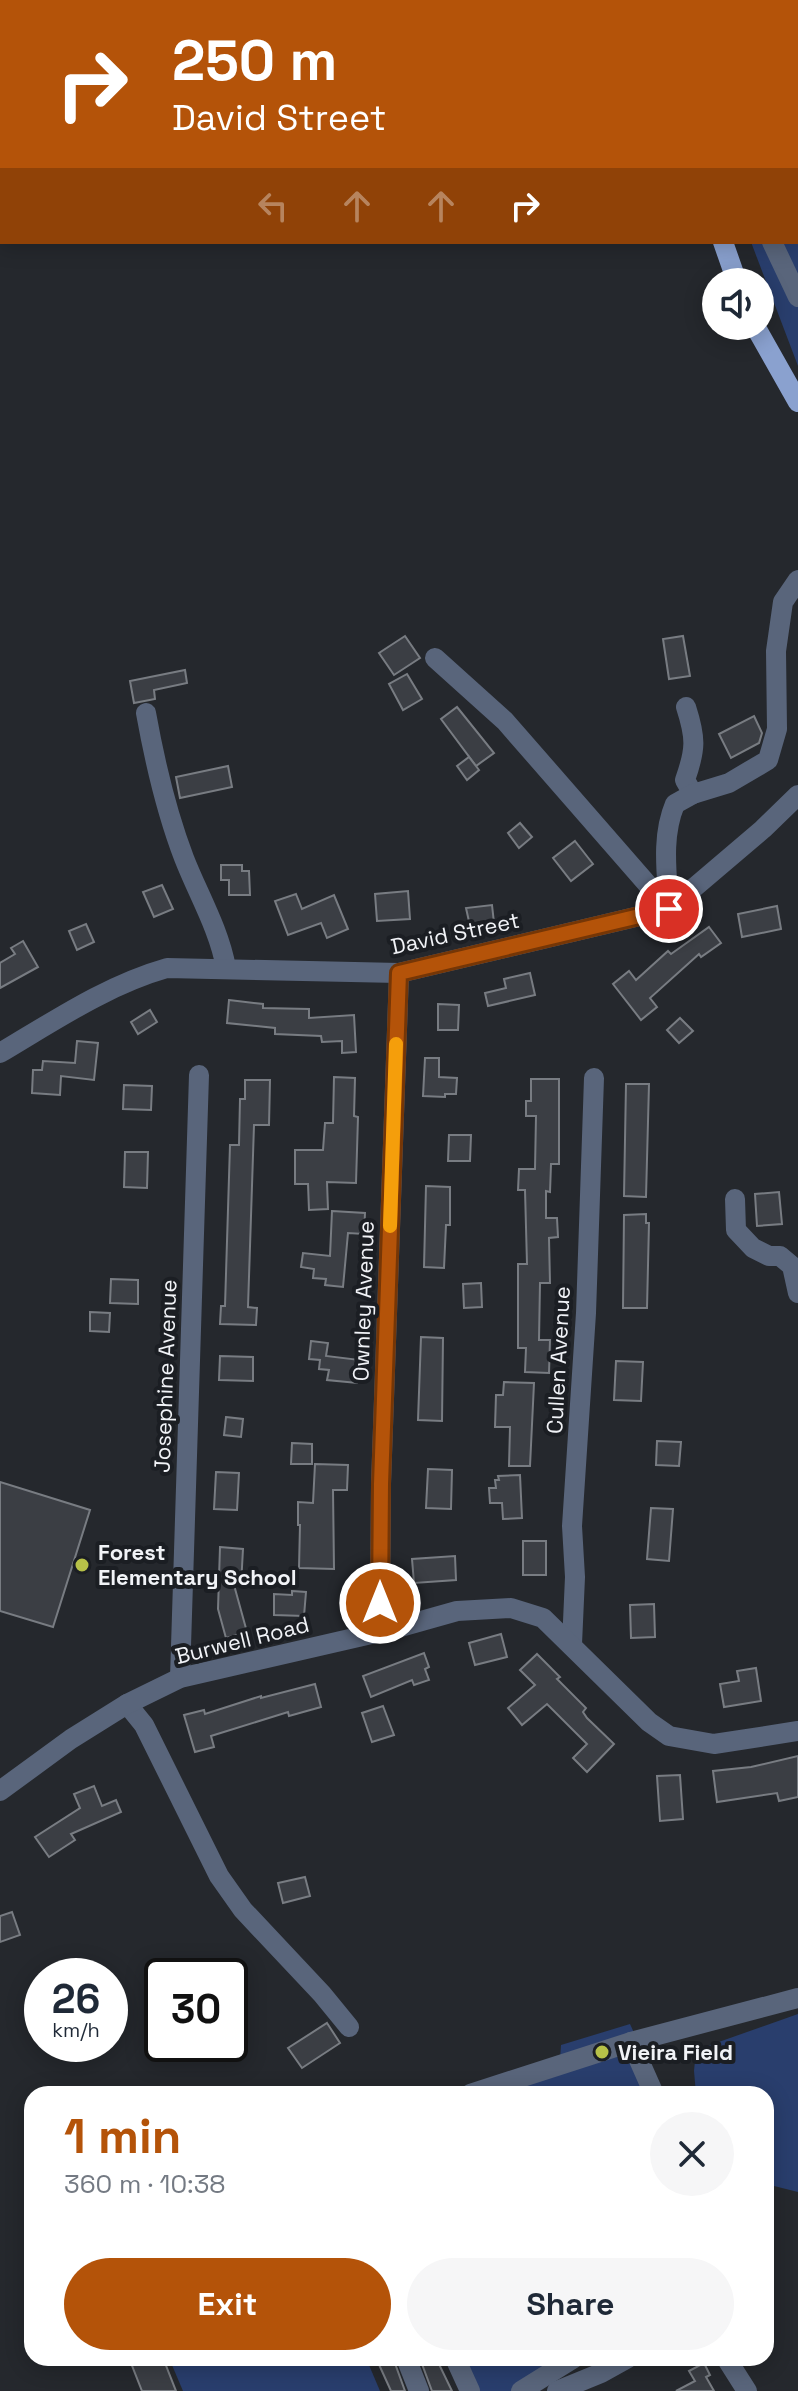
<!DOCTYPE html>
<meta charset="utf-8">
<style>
:root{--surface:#fff;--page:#f6f6f7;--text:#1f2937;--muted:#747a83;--accent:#b45309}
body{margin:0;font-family:"Space Grotesk",sans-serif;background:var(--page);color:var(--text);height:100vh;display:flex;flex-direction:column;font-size:30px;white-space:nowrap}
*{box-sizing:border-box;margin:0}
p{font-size:26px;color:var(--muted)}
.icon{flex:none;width:44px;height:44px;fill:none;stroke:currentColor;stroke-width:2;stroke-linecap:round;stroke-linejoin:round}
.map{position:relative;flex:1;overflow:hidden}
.side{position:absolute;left:24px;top:2086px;width:750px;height:280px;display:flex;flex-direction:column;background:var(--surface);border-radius:24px;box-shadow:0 4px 20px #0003}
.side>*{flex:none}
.top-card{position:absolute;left:0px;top:0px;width:798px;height:244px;box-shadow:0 4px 20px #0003;background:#b45309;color:#fff;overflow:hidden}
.buttons{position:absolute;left:702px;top:268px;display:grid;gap:16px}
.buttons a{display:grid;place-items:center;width:72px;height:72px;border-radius:50%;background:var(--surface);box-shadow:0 4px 20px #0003;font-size:40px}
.speed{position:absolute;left:24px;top:1958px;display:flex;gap:16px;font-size:40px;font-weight:700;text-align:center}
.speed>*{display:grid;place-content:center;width:104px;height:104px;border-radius:50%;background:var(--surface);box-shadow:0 4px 20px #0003;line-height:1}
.speed small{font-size:20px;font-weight:400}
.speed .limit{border:4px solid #111;border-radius:12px;background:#fff;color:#111}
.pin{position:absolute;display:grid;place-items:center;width:68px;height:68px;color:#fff;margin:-34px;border:4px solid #fff;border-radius:50%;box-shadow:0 2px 8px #0007}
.me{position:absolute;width:88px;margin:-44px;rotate:0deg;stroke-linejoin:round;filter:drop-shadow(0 0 6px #0008)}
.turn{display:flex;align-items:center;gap:28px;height:168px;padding:0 40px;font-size:36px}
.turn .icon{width:104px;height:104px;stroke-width:2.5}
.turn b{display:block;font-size:56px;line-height:68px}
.lanes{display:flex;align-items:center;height:76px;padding:0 40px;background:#0003;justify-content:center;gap:40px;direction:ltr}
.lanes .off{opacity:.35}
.round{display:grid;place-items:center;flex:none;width:84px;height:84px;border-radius:42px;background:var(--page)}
.summary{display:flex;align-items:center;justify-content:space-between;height:136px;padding:0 40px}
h1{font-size:48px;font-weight:600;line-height:60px;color:var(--accent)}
.action{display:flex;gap:16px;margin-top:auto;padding:16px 40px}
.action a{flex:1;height:92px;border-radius:48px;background:var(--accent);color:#fff;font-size:32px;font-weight:600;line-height:92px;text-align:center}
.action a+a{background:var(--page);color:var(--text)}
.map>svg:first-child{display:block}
.green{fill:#293e6d}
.building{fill:#3b3e44;stroke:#787c82;stroke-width:2}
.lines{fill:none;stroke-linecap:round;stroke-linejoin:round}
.minor{stroke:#59657b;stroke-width:20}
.major{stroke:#8aa1cf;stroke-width:20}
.route-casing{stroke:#753606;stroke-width:20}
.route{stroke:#b45309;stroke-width:14}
.slow{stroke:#f59e0b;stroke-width:14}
.poi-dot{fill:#b7c148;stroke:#1b1e23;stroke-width:3}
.labels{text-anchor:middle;stroke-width:8;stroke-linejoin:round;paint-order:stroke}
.street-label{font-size:22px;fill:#f1f3f7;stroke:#1b1e23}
.poi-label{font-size:22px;font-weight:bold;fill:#f1f3f7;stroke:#1b1e23;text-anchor:start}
</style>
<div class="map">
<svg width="798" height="2391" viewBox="0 0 798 2391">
<rect width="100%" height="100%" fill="#25282d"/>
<g class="green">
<polygon points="659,0 798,0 798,366 751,242 796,242 796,2 660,2"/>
<polygon points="798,2014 798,2192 766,2184 766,2094 696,2094 694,2071 696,2050"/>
<polygon points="630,2024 662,2094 447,2094 560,2060 561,2045"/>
<polygon points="169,2358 366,2358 380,2391 183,2391"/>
<polygon points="458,2358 589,2358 535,2391 474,2391"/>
</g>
<g class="building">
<polygon points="405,636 420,658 394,675 379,653"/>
<polygon points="683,636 690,676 669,679 663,639"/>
<polygon points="185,670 187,683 154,690 155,699 134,703 130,681"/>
<polygon points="407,674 422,699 403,710 389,684"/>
<polygon points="457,707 494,753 476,766 441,719"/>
<polygon points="754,716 762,733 759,743 731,758 719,734"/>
<polygon points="469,757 479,770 467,780 457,766"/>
<polygon points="228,766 232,787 180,798 176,777"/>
<polygon points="520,823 532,837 519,848 508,833"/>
<polygon points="575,841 593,864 571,881 553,858"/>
<polygon points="221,865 242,865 242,871 249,871 250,895 229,895 229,880 221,880"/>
<polygon points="162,885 173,909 154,917 143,892"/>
<polygon points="408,891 410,919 377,921 375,894"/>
<polygon points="296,894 302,909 334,895 348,929 327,938 321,923 288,935 275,901"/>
<polygon points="492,905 494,923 470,926 466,908"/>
<polygon points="777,906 781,929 742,937 738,914"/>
<polygon points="86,924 94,942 77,950 69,931"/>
<polygon points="709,927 721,943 701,957 699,954 650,998 657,1007 641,1020 613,984 629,971 636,980 668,951 671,954"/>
<polygon points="23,941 38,967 0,988 0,963 15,954 11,948"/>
<polygon points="530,973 535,995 488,1006 485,993 506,988 504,979"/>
<polygon points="229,1000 263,1004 263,1008 309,1009 309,1018 354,1015 356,1052 342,1053 342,1041 322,1042 321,1036 275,1034 275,1028 227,1023"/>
<polygon points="438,1004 459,1005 458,1030 438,1030"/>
<polygon points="150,1010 157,1022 138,1034 131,1022"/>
<polygon points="680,1018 693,1031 679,1043 667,1030"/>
<polygon points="77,1041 98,1043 94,1080 61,1076 60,1095 32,1093 33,1070 42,1070 43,1061 75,1063"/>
<polygon points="425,1058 439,1058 439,1077 457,1078 456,1094 445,1094 445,1097 423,1096"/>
<polygon points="334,1077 355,1078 354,1116 358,1117 356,1183 327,1182 328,1209 309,1210 308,1184 295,1184 295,1150 323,1150 325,1123 333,1123"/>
<polygon points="531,1079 559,1079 559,1164 551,1164 550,1192 546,1191 546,1218 557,1218 558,1237 549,1238 550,1283 540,1283 539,1340 550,1340 549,1373 525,1372 526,1348 518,1348 518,1264 527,1264 525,1190 518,1190 519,1169 535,1169 536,1116 526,1116 526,1101 531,1101"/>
<polygon points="245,1080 270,1080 269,1125 254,1125 248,1307 257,1308 256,1325 220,1324 221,1306 225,1306 230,1145 239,1145 240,1099 245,1099"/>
<polygon points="626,1084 649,1084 646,1197 624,1196"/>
<polygon points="124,1085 152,1086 151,1110 123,1109"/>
<polygon points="449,1135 471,1135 470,1161 448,1161"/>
<polygon points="125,1152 148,1152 147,1188 124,1187"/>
<polygon points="426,1186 450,1187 450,1225 446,1225 444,1268 424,1267"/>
<polygon points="779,1192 782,1224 757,1226 755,1194"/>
<polygon points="332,1211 365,1213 364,1234 348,1233 343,1287 325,1285 326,1279 313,1278 314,1269 301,1267 303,1253 330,1256"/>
<polygon points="646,1214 646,1223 649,1223 647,1308 623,1308 624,1215"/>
<polygon points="111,1279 138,1280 138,1304 110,1303"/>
<polygon points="481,1283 482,1307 464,1308 463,1284"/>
<polygon points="90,1312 110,1313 109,1332 90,1331"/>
<polygon points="421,1337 443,1338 442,1421 418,1420"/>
<polygon points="311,1341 328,1343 326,1356 360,1360 357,1383 327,1380 329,1370 319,1369 320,1360 309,1359"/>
<polygon points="220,1356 253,1357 253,1381 219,1380"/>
<polygon points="616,1361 643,1362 641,1401 614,1400"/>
<polygon points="504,1382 534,1383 530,1466 509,1466 510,1427 495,1427 496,1395 503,1395"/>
<polygon points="226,1417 243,1419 241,1437 224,1435"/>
<polygon points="657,1441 681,1442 679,1466 656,1465"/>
<polygon points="292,1443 312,1444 312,1464 291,1464"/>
<polygon points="315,1464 348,1465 347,1490 333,1490 334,1569 299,1568 300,1525 298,1525 298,1502 313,1503"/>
<polygon points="428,1469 452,1470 451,1509 426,1508"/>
<polygon points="216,1472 239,1473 237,1510 214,1509"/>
<polygon points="520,1475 522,1518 503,1519 502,1503 490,1503 489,1488 496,1488 495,1480 499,1480 498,1476"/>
<polygon points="0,1482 90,1510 53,1627 0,1611"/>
<polygon points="651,1508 673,1509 669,1561 647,1559"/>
<rect x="523" y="1541" width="23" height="34"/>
<polygon points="220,1547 243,1549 241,1585 234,1585 247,1632 226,1638 218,1609"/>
<polygon points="455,1556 456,1580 414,1583 412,1559"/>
<polygon points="292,1591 306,1592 304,1616 274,1615 274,1594 292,1595"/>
<polygon points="654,1604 655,1637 631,1638 630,1605"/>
<polygon points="501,1634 507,1657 475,1665 469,1643"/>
<polygon points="424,1653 429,1667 425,1669 429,1680 414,1685 412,1680 371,1697 363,1676"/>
<polygon points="537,1654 560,1677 557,1679 586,1708 583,1712 587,1718 614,1744 587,1772 573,1758 587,1744 547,1704 522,1725 508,1708 535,1685 520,1670"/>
<polygon points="756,1668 761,1701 724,1707 720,1684 739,1681 737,1671"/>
<polygon points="315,1684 321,1707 289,1716 288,1712 211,1736 214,1747 195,1752 184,1715 204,1710 205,1714 261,1696 261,1698"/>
<polygon points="383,1706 394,1735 372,1742 362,1713"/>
<polygon points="798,1756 798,1797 779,1801 777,1793 717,1802 713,1771 751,1767"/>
<polygon points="680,1775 683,1819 660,1821 657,1776"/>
<polygon points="94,1786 102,1806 116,1800 121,1812 71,1834 75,1840 49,1857 35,1837 80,1808 74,1794"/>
<polygon points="305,1877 310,1896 283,1903 278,1883"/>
<polygon points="12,1912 20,1935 0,1942 0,1916"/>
<polygon points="327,2023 340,2043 302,2068 288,2048"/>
<polygon points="129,2358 163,2358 176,2391 142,2391"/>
<polygon points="376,2358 393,2358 405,2391 391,2391"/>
<polygon points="436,2358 452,2391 432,2391 422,2364"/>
<polygon points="704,2363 710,2375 706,2377 714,2391 676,2391 695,2381 689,2371"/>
</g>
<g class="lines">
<g class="minor">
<polyline points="719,0 719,2"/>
<polyline points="254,2 255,0"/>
<polyline points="0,58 2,58"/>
<polyline points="772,242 798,297"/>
<polyline points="435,658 505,721 669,909"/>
<path d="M 686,707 C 696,738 696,749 685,780 L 693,794"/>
<path d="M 146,713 C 155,763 166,811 184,858 C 198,894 219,929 226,968"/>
<path d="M 669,909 C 667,874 661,837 675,804 L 693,794 L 729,783 L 768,760 L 777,729 L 776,651 L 783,602 L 798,580"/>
<path d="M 0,1053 C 54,1021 107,985 167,968 L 399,973 L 669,909 L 763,829 L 798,795"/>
<polyline points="735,1199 736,1230 753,1248 769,1256 780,1256 792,1266 798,1293"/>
<polyline points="393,1629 380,1603 381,1484 399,973"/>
<polyline points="572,1644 575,1577 572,1526 586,1313 594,1078"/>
<polyline points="180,1678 199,1075"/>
<polyline points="127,1704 144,1725 219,1876 243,1910 322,1994 349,2027"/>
<polyline points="0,1791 71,1739 127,1704 180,1678 393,1629 457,1611 511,1608 543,1618 649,1722 669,1736 714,1744 798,1731"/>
<polyline points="631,2042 654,2094"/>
<polyline points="470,2094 631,2042 798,1998"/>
<polyline points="406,2358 419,2391"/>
<polyline points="455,2358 470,2391"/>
<polyline points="726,2358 747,2391"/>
<polyline points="521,2391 574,2358"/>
<polyline points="557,2391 601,2373 628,2358"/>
</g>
<g class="major">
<polyline points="638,0 639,2"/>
<polyline points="723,242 737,282"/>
<polyline points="755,326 798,402"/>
</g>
</g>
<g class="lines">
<defs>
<polyline id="route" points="380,1603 381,1484 399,973 669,909"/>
</defs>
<use href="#route" class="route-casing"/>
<use href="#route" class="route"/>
<polyline class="slow" points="390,1226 396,1044"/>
</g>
<g class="poi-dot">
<circle cx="82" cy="1565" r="8"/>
<circle cx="602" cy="2052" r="8"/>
</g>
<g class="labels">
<g class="street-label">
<text transform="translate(455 933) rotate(-12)" y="8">David Street</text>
<text transform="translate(363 1301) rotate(-88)" y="8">Ownley Avenue</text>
<text transform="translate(558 1360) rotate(-87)" y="8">Cullen Avenue</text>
<text transform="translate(165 1376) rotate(-88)" y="8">Josephine Avenue</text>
<text transform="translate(242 1640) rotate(-14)" y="8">Burwell Road</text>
</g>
<g class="poi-label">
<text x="98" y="1560">Forest<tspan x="98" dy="25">Elementary School</tspan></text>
<text x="618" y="2060">Vieira Field</text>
</g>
</g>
</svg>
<div class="buttons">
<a><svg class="icon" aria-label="sound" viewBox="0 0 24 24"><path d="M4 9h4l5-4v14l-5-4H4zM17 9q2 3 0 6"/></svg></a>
</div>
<div class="speed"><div>26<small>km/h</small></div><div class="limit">30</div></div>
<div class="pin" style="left:669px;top:909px;background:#d93025"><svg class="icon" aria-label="arrive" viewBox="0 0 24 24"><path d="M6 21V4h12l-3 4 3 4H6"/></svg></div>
<svg class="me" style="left:380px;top:1603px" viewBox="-20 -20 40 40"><circle r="17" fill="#b45309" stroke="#fff" stroke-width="3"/><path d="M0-11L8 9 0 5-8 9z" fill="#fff"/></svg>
<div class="top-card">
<div class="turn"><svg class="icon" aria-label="right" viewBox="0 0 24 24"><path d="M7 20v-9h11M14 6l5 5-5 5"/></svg><div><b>250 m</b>David Street</div></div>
<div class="lanes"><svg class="icon off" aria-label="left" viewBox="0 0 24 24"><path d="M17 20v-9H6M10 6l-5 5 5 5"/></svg><svg class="icon off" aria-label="ahead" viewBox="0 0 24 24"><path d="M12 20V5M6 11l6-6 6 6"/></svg><svg class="icon off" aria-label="ahead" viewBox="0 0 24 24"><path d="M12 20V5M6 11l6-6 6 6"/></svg><svg class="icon" aria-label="right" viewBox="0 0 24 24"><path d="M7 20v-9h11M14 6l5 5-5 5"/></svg></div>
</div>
<section class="side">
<div class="summary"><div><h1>1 min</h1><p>360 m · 10:38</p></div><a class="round"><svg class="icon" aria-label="close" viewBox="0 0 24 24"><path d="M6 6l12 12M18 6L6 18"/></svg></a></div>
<div class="action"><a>Exit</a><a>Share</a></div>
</section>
</div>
